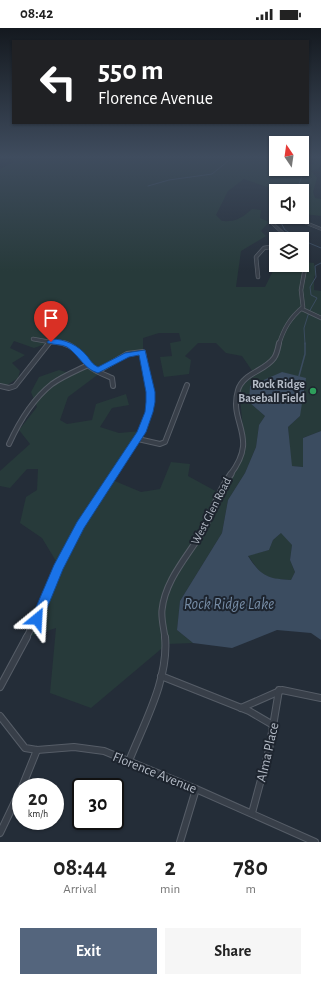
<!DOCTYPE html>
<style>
:root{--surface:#fff;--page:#f6f6f6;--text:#222;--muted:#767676;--accent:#54657d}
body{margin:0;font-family:"Alegreya Sans",sans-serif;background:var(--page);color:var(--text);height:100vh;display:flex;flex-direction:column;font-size:15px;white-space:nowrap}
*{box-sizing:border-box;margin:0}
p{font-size:13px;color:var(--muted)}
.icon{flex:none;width:22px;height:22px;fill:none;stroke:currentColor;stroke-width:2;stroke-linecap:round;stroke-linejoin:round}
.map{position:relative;height:814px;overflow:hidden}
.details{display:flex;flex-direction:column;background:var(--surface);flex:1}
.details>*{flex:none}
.hud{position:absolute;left:12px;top:12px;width:297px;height:84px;border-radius:0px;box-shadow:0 1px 3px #0004;background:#202124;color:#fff;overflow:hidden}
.needle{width:26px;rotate:347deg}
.tools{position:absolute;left:269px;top:108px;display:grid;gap:8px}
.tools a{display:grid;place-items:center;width:40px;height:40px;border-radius:0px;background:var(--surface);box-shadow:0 1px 3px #0004;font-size:20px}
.speed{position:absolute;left:12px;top:750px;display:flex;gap:8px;font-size:20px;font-weight:700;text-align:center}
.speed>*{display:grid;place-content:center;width:52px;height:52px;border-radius:50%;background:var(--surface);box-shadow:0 1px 3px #0004;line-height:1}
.speed small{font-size:10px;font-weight:400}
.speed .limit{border:2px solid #111;border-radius:6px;background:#fff;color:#111}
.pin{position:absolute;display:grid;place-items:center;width:34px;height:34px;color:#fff;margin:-41px -17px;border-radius:50% 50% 50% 0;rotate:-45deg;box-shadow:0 0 4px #0007}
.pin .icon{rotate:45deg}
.me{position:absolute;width:44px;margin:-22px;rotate:27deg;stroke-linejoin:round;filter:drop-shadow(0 0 3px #0008)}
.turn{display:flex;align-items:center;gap:14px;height:84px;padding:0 20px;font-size:18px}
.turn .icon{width:52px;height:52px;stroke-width:2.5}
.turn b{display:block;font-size:28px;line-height:34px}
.eta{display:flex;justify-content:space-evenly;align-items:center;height:68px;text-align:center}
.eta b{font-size:24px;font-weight:600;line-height:28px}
.action{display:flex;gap:8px;margin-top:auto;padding:8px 20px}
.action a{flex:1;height:46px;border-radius:0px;background:var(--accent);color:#fff;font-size:16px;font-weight:600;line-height:46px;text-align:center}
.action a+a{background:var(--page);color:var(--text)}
.status{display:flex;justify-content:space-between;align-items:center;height:28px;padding:0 20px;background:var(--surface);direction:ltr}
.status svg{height:11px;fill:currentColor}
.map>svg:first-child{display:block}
.green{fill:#273a3a;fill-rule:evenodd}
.water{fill:#3b4c60;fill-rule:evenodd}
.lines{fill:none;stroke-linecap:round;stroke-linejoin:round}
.stream-far1{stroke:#3b4c60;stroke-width:1}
.stream{stroke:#3b4c60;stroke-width:1.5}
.street-far4-casing{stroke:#565d67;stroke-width:3.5}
.street-far3-casing{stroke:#565d67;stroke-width:4.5}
.street-far2-casing{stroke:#565d67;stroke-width:6}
.street-far1-casing{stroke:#565d67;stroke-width:7}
.street-casing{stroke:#565d67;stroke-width:8}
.street-far4{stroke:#383f49;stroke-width:2.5}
.street-far3{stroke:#383f49;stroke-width:3}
.street-far2{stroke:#383f49;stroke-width:4}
.street-far1{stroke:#383f49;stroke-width:5}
.street{stroke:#383f49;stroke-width:6}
.route{fill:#1a73e8;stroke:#114b97}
.leisure-dot{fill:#2e9e5b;stroke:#1d242e;stroke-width:1.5}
.labels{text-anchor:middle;stroke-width:4;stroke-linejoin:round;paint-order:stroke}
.poi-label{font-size:12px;font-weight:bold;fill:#b3bac5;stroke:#1d242e;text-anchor:end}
.street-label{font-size:12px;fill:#b3bac5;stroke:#1d242e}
.near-street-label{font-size:14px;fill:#b3bac5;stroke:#1d242e}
.near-water-label{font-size:16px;font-style:italic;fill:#768ca5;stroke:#1d242e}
</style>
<div class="status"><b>08:42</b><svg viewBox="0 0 49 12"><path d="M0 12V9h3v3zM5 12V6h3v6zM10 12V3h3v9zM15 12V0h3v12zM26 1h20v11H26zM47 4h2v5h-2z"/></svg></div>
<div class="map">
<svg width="321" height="814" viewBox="0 0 321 814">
<rect width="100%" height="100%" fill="#242d38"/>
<g class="green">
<path d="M 11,129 L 276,129 L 276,141 L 302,141 L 302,133 L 305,137 L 314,136 L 315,131 L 319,129 L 315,129 L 321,129 L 321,136 L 319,140 L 311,143 L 317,150 L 313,164 L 315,170 L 321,171 L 321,188 L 304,186 L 307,181 L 302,163 L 278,163 L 244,151 L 228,163 L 216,187 L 222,193 C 236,194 242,190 252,181 L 261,182 L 260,190 L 269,194 L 261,203 L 266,208 L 241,223 L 236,259 L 265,259 L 276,237 L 305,237 L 305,234 L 314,235 L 316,246 L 314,249 L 314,262 L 321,263 L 321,403 L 303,410 L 303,439 L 291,438 L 288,399 L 300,388 L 282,344 L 267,352 L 249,374 L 265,388 L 259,397 L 256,419 L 245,445 L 228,472 L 222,505 L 180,573 L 177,602 L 193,615 L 167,616 L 91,680 L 50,665 L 56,600 L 28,609 L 59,538 L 42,510 L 20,495 L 26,469 L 37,462 L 38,441 L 27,441 L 10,460 L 0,458 L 0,443 L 30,416 L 19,402 L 37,379 L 31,364 L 39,349 L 59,342 L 69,345 L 86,336 L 72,321 L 54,313 L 34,320 L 14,313 L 10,320 L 25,327 L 12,335 L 20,343 L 18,350 L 6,358 L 0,357 L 0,141 L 14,134 ZM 159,305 L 179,305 L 181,313 L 170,315 L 172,328 L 160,329 L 164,349 L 189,346 L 191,332 L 185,328 L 198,315 L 216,315 L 226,325 L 242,328 L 255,347 L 239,360 L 245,421 L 221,466 L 188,448 L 190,436 L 171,434 L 160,461 L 141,464 L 110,451 L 141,403 L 119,405 L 100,399 L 112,380 L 129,377 L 126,366 L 96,376 L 92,392 L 67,396 L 60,392 L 68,369 L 120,330 L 143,323 L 143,310 Z"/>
<path d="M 282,504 L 292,517 L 290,532 L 295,544 L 291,552 C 266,551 262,549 248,527 L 269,522 L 273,512 Z"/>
</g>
<path class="water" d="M 282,344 L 306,350 L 300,388 L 288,399 L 292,438 L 303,439 L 303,410 L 321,403 L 321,612 L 311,605 L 277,602 L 232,620 L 193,615 L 177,602 L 180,573 L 222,505 L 228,472 L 245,445 L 256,419 L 259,397 L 265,388 L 249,374 L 250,358 ZM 281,505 L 292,517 L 290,532 L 295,544 L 291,552 C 267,551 261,548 248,528 L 269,522 L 273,512 Z"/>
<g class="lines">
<g class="stream-far1">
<polyline points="302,129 308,130 308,133 302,135"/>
<polyline points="148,158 169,152 212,146 233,129"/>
<polyline points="291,163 298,159 304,142 302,136"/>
<polyline points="279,191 280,189"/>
<polyline points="280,193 285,202 300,211"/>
<polyline points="302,212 321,220"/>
<polyline points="305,316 304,300 309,284 317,270 311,267 310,259 316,249 315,238 321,235"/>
</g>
<polyline class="stream" points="299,348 305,326 305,315"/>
<defs>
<polyline id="street-far4" points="289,211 271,194 294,190 321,201"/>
<g id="street-far3">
<polyline points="258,249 256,229 264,220 276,218"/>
<polyline points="302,281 321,290"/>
<polyline points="33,311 50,314"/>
<polyline points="48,316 50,314 67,316"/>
<path d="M 279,316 C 284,300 290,290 303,279 L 301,262 L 305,240 L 302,227"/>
</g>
<g id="street-far2">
<path d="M 63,315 C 77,319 81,328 89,338 C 94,343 105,347 112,350 L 113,358"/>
<path d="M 98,343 L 127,326 L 143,324 C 145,337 149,350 150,364 C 153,395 130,422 113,447"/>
<polyline points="0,358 9,360 15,358 49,315"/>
<polyline points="138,411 160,416 165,414 187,357"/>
<path d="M 9,416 C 19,394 33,371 52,356 C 63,348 76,343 88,337"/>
<path d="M 230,447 C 260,408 228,396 238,362 C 243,345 265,343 274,330 C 277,326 278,320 279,315"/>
</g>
<g id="street-far1">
<path d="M 26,610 C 39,587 47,564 58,540 C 73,507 94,476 114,446"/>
<path d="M 165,610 C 164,601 161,591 162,582 C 165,551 189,527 204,501 C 213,482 218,463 231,446"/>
</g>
<g id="street">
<polyline points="161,648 249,683 273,697"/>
<polyline points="0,659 27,609"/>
<polyline points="241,680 282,662 321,670"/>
<polyline points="0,688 25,720 37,722 74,719 104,723 196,761 315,814"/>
<path d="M 129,733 C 144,695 169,651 165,609"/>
<polyline points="22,759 37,722"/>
<polyline points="252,785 269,722 279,662"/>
<polyline points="0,805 21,761"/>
<polyline points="180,814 196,761"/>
</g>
</defs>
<use href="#street-far4" class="street-far4-casing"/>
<use href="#street-far3" class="street-far3-casing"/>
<use href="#street-far2" class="street-far2-casing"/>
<use href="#street-far1" class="street-far1-casing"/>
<use href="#street" class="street-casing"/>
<use href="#street-far4" class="street-far4"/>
<use href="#street-far3" class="street-far3"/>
<use href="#street-far2" class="street-far2"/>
<use href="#street-far1" class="street-far1"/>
<use href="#street" class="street"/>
</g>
<linearGradient id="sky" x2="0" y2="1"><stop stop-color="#14191f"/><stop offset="0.53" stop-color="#3f4c5e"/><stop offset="1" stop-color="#3f4c5e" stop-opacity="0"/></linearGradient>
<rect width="321" height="243" fill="url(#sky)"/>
<path class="route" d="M 51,311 C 65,311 78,317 87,328 C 91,333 92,336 98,339 L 125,325 L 145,322 L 155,364 L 155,374 L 153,384 L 146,404 L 84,500 L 63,541 L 41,595 L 37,596 L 32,595 L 31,591 L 54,537 L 77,494 L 137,404 L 145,384 L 146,374 L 146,364 L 139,327 L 129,329 L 98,345 C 84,341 79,327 67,319 C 61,316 55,317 48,315 L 47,314 Z"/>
<circle class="leisure-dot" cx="313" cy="363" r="4"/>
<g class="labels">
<g class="poi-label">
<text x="305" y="360">Rock Ridge<tspan x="305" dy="14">Baseball Field</tspan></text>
</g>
<g class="street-label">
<text transform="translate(211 483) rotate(-63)" y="4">West Glen Road</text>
</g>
<g class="near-street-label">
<text transform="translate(267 724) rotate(-77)" y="5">Alma Place</text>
<text transform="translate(155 744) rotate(22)" y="5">Florence Avenue</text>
</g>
<g class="near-water-label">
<text x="229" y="581">Rock Ridge Lake</text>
</g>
</g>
</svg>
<div class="tools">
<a><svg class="needle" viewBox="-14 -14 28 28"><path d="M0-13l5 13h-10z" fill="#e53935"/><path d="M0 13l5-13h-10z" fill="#767676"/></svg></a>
<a><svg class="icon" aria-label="sound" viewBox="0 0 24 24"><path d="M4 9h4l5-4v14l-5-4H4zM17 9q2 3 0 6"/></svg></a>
<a><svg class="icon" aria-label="layers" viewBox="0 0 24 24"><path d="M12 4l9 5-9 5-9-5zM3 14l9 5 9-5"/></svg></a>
</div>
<div class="speed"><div>20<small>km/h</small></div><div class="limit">30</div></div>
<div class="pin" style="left:51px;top:314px;background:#d93025"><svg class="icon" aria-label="arrive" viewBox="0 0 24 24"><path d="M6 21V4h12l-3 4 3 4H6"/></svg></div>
<svg class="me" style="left:37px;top:591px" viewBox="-20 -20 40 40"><path d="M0-17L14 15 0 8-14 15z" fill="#1a73e8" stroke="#fff" stroke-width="4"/></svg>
<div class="hud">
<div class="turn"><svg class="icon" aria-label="left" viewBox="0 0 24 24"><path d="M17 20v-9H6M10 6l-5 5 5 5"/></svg><div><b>550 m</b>Florence Avenue</div></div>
</div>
</div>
<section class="details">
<div class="eta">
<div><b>08:44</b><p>Arrival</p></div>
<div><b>2</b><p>min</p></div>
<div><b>780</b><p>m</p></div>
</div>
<div class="action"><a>Exit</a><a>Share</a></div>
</section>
